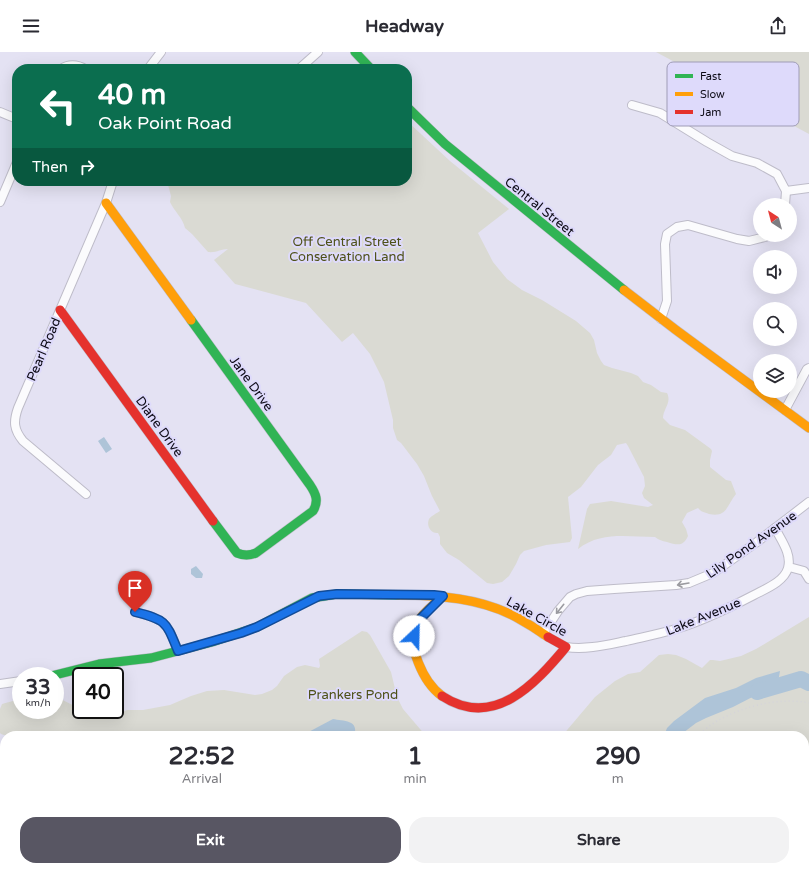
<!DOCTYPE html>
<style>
:root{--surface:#fff;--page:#f2f2f3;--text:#2b2b33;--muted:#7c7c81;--accent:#585663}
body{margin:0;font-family:"Varela Round",sans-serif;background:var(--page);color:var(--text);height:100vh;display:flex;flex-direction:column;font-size:15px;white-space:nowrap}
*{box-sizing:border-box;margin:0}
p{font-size:13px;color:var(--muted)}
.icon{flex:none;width:22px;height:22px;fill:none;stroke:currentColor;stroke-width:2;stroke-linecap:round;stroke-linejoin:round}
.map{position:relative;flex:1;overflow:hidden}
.panel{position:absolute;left:0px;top:679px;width:809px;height:140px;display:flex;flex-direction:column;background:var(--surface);border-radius:16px 16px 0 0;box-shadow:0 4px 16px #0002}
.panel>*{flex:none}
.top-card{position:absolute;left:12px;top:12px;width:400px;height:122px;border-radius:16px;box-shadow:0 4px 16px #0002;background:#0b6e4f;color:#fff;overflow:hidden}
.needle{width:26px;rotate:324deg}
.controls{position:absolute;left:753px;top:146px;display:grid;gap:8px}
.controls a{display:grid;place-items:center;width:44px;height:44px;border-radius:50%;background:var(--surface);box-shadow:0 4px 16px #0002;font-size:20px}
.speed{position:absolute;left:12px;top:615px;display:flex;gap:8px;font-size:20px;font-weight:700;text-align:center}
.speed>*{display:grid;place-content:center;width:52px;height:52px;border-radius:50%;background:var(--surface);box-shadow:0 4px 16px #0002;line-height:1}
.speed small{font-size:10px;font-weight:400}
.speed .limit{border:2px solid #111;border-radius:6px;background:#fff;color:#111}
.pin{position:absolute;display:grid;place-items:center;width:34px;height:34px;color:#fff;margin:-41px -17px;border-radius:50% 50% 50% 0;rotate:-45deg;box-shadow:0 0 4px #0007}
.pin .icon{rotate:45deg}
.me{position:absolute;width:44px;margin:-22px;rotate:24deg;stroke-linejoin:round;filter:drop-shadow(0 0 3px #0008)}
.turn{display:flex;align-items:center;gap:14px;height:84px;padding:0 20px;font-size:18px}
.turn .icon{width:52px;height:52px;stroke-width:2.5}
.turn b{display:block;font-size:28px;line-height:34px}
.then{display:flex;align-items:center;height:38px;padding:0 20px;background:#0003;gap:8px;font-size:15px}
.eta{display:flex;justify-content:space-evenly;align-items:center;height:68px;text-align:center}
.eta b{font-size:24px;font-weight:800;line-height:28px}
.cta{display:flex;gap:8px;margin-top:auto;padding:8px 20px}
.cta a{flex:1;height:46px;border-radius:16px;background:var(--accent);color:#fff;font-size:16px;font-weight:800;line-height:46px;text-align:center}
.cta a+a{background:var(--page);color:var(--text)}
header{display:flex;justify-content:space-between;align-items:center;height:52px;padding:0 20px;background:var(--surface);font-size:18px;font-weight:800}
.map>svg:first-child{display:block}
.green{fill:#dadad3}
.water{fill:#aec4d8}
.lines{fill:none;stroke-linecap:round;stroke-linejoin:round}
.river{stroke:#aec4d8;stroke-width:16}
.street-casing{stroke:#bebcc9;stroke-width:10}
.fast-casing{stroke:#bebcc9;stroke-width:10}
.slow-casing{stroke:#bebcc9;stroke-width:10}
.jam-casing{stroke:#bebcc9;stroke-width:10}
.path{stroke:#d5d4da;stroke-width:1.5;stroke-dasharray:1 3;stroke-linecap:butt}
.street{stroke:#fbfbfd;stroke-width:8}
.fast{stroke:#30b455;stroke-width:9}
.slow{stroke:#ff9f0a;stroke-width:9}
.jam{stroke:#e5322d;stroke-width:9}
.oneway{stroke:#9b9ba0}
.route-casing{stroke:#114b97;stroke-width:10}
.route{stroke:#1a73e8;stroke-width:7}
.labels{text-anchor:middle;stroke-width:4;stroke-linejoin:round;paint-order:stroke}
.street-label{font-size:13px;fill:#0c0a15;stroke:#dedafb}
.park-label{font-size:13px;fill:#4e5118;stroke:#dedafb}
.key{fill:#dedafb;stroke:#9f9cb6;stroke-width:1}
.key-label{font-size:11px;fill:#0c0a15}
</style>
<header><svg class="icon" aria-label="menu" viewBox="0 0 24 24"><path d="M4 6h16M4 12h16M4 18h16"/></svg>Headway<svg class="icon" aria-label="share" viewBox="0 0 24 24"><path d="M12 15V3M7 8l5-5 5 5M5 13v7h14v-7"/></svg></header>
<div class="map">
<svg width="809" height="819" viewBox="0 0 809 819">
<rect width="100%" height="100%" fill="#e4e2f3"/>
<g class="green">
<polygon points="656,0 809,0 809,82"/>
<path d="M 407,69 L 450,109 L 509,157 L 478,181 L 493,210 L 507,227 L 522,238 L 542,248 L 576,269 L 590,281 L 594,288 L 597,301 L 601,309 L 604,313 L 612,316 L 631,321 L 638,324 L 643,330 L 651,333 L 661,340 L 667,341 C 672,351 663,357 663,366 L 670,373 L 685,378 L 711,397 L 712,399 L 710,408 L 710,415 L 726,428 L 731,429 L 736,442 C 727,453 727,466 709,462 C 704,460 701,460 698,456 L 687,461 L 682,470 L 686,477 L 688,484 C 683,495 677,493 667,490 C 662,489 659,488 655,485 C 628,485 601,479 578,497 L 587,457 L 590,452 L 611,449 L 648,455 L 653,453 L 644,446 L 642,441 L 645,434 L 644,425 L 628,394 L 626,391 L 617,393 L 611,403 L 598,413 L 581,435 L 568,445 L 572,486 L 570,490 L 546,493 L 524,499 L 520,503 L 516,512 L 509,524 L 502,530 L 493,532 L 487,531 L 459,508 L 447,501 L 440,492 L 440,485 L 438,481 C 431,482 426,474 429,467 C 431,464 437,461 440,459 L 432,444 L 424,424 L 417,412 L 401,391 L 397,388 L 393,376 L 393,368 L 384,330 L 370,302 L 353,281 L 342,290 L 306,251 L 235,232 L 214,208 L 228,197 C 221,197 216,201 208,200 L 192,182 L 185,176 C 183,166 174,159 170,150 L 171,144 L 167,129 L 281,129 C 290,131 301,136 309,129 L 407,129 Z"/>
<polygon points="809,565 809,712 804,711 804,684 562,684 595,645 615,629 628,622 640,620 659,603 668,602 676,603 686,607 702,616 710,608 713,608 720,609 741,604 756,597"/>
<polygon points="362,579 367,580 370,583 391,620 397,645 403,657 426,684 7,684 1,682 0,681 0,657 2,652 20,647 21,658 55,658 55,644 90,662 112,664 127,658 143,658 170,653 191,644 207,639 224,638 255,643 262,642 272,638 277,634 284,624 297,615 305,613 319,616 320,614 319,607"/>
<polygon points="535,681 547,684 477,684 490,682 519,683"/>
<polygon points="197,814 648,814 648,819 201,819"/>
</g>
<g class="water">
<polygon points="104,385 112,397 106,401 98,389"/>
<polygon points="196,514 203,522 202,526 196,526 191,522 191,517"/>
<polygon points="780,619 776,641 764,639 733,655 706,666 696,671 679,684 664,684 667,676 674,669 705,646 736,636 756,626"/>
<path d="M 333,667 C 343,669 360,668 354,684 L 301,684 Z"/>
</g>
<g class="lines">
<g class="river">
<polyline points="757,640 801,627 809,631"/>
<polyline points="217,819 224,814"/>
</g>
<defs>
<g id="street">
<polyline points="300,16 318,0"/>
<path d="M 61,17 C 68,12 77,12 85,17"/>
<polyline points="148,17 161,0"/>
<polyline points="632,53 660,61 707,90 732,104 757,111 777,122 786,139 785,153"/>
<polyline points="0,60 17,67"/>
<polyline points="786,139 809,136"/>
<polyline points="0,150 17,110"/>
<polyline points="661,267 667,249 665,192 667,182 677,175 688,173 737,187 749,189 765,185 768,183"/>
<polyline points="785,358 807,317 809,316"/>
<path d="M 86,442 L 23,389 C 14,378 13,370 18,356 L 106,151 L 113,129"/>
<polyline points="789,515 804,519 809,527"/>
<path d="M 135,560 C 167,568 166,570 178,599"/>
<polyline points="543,582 558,559 570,545 576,542 587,539 614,537 676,533 689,531 713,521 757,490 809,450"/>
<path d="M 566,595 C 586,598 606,593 626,589 C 643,585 659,582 676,577 C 703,569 729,556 754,543 C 765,537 784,530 788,516 C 792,502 781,488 775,476"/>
<polyline points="0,632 21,629"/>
<polyline points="804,799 809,797"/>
<polyline points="804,806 809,812"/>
<polyline points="53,819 56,814"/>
<polyline points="665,819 665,814"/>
</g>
<g id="fast">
<polyline points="355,0 371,17"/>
<polyline points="407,55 445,92 624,238"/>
<path d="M 191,268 L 310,433 C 316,442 319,449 313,459 L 256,501 C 249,504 244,504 237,501 L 213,469"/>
<polyline points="51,624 99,612 151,606 212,590 257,575 312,546 337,542 398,543"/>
</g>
<g id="slow">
<polyline points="106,151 191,268"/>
<polyline points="624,238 676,278 809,376"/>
<path d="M 398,543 C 439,543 480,546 516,565 C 527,571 538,578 548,585"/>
<path d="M 442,644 C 424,631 405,592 417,571 C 423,560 434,553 443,544"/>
</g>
<g id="jam">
<polyline points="60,258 213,469"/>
<path d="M 442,644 C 494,678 535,632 566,595 L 548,585"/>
</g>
</defs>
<use href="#street" class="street-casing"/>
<use href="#fast" class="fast-casing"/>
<use href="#slow" class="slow-casing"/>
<use href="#jam" class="jam-casing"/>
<g class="path">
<path d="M 697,684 C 703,679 710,673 717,669 C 744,654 779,645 809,651"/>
<polyline points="280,819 286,814"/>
</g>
<use href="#street" class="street"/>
<use href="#fast" class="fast"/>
<use href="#slow" class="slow"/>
<use href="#jam" class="jam"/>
</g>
<defs><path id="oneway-shaft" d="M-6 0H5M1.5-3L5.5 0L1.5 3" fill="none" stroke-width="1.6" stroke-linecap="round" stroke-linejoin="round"/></defs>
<g class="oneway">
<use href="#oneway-shaft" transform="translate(683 532) rotate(170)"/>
<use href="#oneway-shaft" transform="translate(560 557) rotate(129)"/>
</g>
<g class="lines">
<defs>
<path id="route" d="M 135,560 C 167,568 166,570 178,599 L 241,581 L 257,575 L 319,544 L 337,542 L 434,543 L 443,544 L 419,568 L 414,584"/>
</defs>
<use href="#route" class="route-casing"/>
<use href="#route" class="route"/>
</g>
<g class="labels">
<g class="street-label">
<text transform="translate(540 154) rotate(39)" y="5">Central Street</text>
<text transform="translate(43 297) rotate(-67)" y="5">Pearl Road</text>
<text transform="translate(252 331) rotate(54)" y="5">Jane Drive</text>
<text transform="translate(160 374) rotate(54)" y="5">Diane Drive</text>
<text transform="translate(751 492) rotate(-35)" y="5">Lily Pond Avenue</text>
<text transform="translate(537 564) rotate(29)" y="5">Lake Circle</text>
<text transform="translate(703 564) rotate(-22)" y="5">Lake Avenue</text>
</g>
<g class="park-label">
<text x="347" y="194">Off Central Street<tspan x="347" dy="15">Conservation Land</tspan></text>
<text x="353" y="647">Prankers Pond</text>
</g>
</g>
<rect x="667" y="10" width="132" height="64" rx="6" class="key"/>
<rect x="675" y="22" width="18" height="4" fill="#30b455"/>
<rect x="675" y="40" width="18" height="4" fill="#ff9f0a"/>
<rect x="675" y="58" width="18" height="4" fill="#e5322d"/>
<g class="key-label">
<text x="700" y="28">Fast</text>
<text x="700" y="46">Slow</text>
<text x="700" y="64">Jam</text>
</g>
</svg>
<div class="controls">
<a><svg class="needle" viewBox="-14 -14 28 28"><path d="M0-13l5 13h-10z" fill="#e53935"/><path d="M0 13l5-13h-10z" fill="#7c7c81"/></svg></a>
<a><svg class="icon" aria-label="sound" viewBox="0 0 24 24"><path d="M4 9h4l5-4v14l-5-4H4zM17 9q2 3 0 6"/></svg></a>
<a><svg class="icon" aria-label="search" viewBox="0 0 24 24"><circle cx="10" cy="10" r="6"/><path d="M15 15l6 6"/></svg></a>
<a><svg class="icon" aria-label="layers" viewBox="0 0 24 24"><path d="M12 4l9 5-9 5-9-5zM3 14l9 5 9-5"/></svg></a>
</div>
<div class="speed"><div>33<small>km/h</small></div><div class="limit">40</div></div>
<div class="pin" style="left:135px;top:560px;background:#d93025"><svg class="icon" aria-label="arrive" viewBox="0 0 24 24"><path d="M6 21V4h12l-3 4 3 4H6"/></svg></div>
<svg class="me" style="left:414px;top:584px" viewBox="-20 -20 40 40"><circle r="19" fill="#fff"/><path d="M0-13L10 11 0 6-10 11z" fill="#1a73e8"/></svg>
<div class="top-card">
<div class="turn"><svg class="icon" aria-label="left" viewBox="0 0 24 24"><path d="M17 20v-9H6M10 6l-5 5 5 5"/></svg><div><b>40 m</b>Oak Point Road</div></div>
<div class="then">Then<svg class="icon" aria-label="right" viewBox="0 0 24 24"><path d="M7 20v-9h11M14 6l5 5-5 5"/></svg></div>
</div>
<section class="panel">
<div class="eta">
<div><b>22:52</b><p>Arrival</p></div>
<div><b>1</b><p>min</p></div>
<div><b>290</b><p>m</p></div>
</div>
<div class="cta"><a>Exit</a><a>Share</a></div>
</section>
</div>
